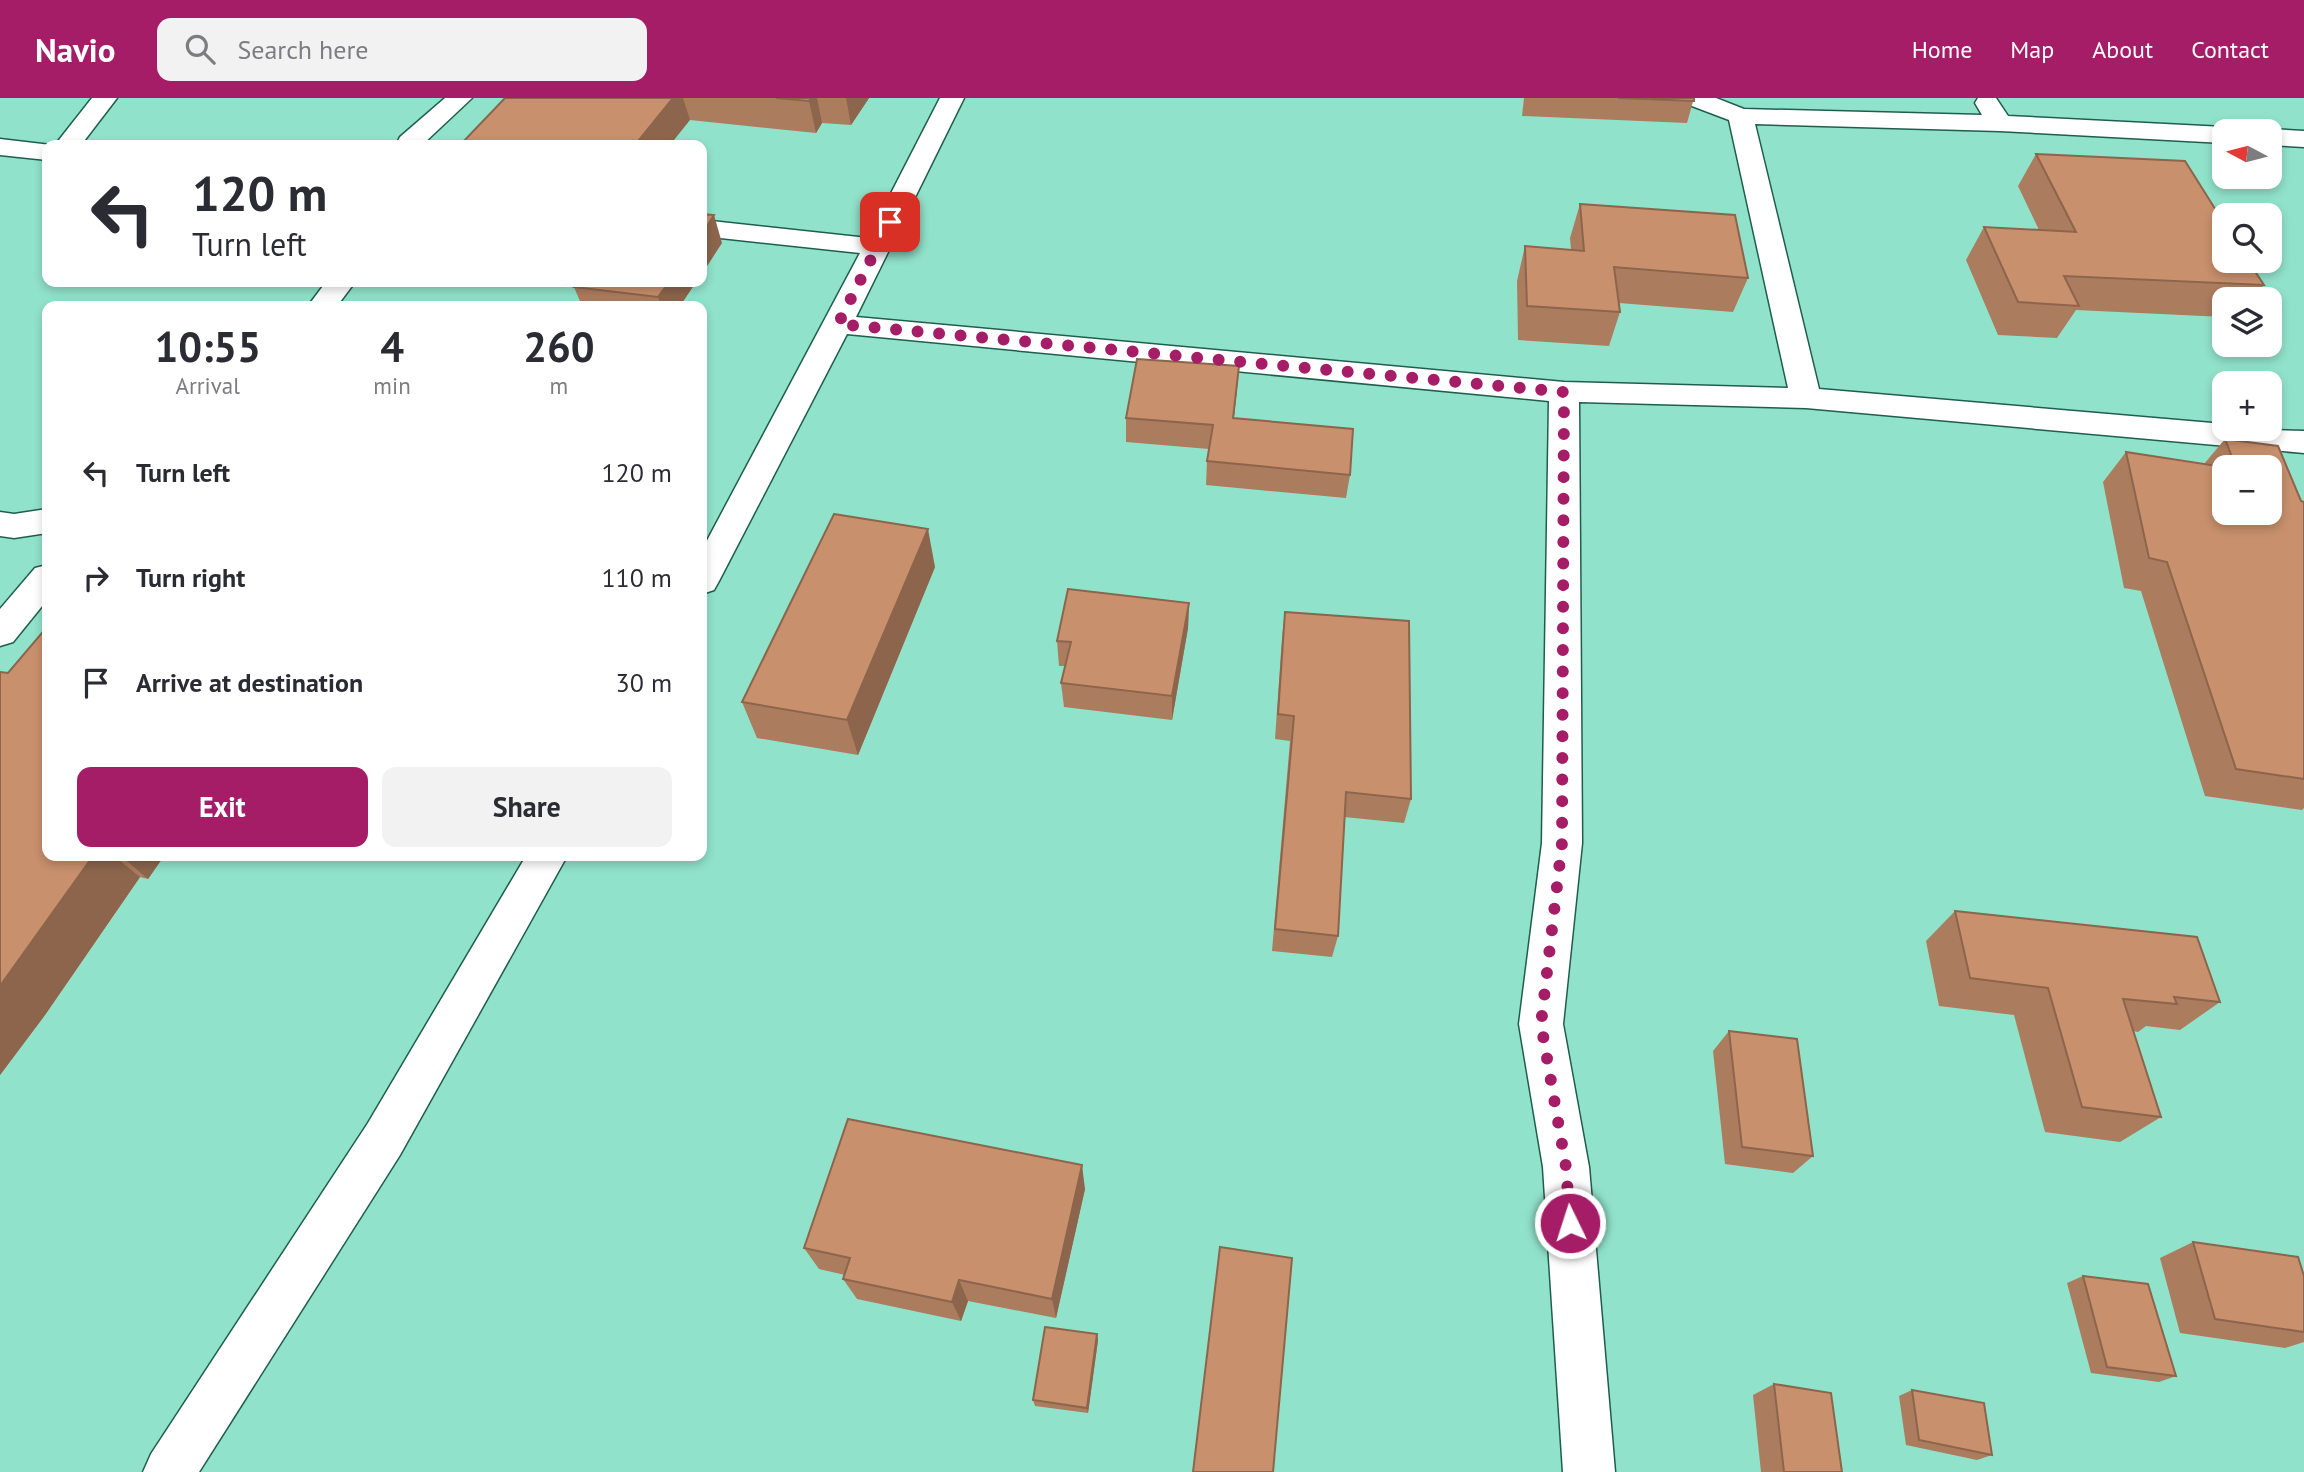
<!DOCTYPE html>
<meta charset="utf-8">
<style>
:root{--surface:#fff;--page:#f2f2f3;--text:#2b2b33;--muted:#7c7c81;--accent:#a51d66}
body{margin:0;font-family:"PT Sans",sans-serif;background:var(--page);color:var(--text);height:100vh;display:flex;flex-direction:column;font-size:26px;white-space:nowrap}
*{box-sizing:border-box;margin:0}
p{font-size:23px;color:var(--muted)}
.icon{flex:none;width:38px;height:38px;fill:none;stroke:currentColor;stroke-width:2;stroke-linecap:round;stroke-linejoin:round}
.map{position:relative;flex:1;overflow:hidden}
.drawer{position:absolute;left:42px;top:203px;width:665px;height:560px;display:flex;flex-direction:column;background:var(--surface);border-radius:14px;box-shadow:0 4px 10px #0003}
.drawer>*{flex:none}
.guide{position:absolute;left:42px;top:42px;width:665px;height:147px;border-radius:14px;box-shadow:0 4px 10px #0003;background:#fff;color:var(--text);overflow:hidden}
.needle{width:46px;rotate:277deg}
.tools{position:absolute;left:2212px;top:21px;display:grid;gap:14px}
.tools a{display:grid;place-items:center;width:70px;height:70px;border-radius:14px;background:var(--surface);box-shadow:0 4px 10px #0003;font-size:35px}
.pin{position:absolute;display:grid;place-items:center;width:60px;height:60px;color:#fff;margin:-30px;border-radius:14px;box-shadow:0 4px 10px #0006}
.me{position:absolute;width:77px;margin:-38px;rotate:356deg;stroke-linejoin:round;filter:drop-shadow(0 0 5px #0008)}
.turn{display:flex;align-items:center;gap:24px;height:147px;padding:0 35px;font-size:32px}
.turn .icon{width:91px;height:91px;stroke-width:2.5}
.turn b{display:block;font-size:49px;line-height:60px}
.eta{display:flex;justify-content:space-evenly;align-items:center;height:119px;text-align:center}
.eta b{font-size:42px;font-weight:700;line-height:49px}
.cta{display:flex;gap:14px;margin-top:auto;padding:14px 35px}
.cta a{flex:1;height:80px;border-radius:14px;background:var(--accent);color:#fff;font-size:28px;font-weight:700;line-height:80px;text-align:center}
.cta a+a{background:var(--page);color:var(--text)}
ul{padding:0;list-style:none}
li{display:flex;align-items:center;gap:21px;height:105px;padding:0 35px}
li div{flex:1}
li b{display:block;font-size:26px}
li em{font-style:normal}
header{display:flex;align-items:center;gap:42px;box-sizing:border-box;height:98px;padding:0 35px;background:var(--accent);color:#fff}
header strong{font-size:33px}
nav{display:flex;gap:38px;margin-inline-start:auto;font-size:24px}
.search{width:490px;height:63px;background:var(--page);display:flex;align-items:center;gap:18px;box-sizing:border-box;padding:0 24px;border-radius:14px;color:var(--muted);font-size:26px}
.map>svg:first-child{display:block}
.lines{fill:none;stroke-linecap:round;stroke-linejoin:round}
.street-casing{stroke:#1f5e4e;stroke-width:3}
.street{fill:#fff;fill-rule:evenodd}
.wall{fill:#ac7c5e;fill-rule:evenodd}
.shaded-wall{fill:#8c654c}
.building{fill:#c8906d;stroke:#8c654c;stroke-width:2}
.route{stroke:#a51d66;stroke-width:12;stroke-dasharray:0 21.6}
</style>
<header>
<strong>Navio</strong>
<div class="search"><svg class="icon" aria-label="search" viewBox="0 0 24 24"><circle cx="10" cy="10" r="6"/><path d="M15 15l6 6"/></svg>Search here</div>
<nav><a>Home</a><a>Map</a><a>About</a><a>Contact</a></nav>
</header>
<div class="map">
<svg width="2304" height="1374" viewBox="0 0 2304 1374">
<rect width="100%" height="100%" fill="#91e2ca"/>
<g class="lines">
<defs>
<g id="street">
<polygon points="92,0 117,0 81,47 55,47"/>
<polygon points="445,0 472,0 422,47 396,47 400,39"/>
<polygon points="940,0 964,0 856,219 1564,284 1788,290 1729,22 1684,5 1681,0 1716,0 1744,11 1982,17 1975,5 1978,0 1996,0 2008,18 2224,29 2234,33 2224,33 2224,45 2000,33 1755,26 1819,291 2224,326 2224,331 2304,333 2304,355 1806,310 1579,304 1582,745 1563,926 1589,1069 1615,1374 1563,1374 1543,1069 1519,926 1542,745 1549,303 847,236 719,483 714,492 702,496 702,452 860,155 702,138 702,122 868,140"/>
<polygon points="2270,31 2304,33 2304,49 2270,47 2270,33 2262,33"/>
<polygon points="0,41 51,47 47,47 47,62 0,57"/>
<polygon points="326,184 355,184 337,208 308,208"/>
<polygon points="47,411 47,435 14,440 0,438 0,414 14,416"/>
<polygon points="47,467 47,502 13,544 0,548 0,511 35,470"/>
<polygon points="526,758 567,758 400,1057 199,1374 143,1374 151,1356 368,1025"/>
</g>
</defs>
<use href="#street" class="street-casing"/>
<use href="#street" class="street"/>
</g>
<g class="wall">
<polygon points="505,0 869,0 851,27 822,25 816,35 690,22"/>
<polygon points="1524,0 1694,0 1687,25 1522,18"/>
<polygon points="2036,56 2264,187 2252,201 2224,201 2224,219 2076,212 2057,240 1998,237 1966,162 1984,129 2039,132 2018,88"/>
<polygon points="1580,106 1748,180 1733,214 1619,205 1620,214 1609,248 1518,242 1517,183 1525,148 1571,152 1570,140"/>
<polygon points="578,184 696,184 680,208 582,208 574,189"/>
<polygon points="1239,268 1234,320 1350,377 1346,400 1206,387 1207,363 1209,351 1126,344 1126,320"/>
<path d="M 2225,341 L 2278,348 L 2301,403 L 2304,404 L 2304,710 L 2302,712 L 2205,698 L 2141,493 L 2124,490 L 2103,384 L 2126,354 L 2204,366 ZM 2224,369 L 2270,369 L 2270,415 L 2224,415 Z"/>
<polygon points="935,469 858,657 757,640 742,604"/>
<polygon points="1189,505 1188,530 1172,622 1064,609 1061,585 1066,568 1059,568 1057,543"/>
<polygon points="1285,514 1411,701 1404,725 1344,719 1338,838 1332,859 1272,853 1290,643 1275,641 1282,540"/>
<polygon points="0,574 47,758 164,758 148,781 140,779 45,917 0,977"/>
<polygon points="1955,813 2220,904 2180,932 2146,928 2138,934 2133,933 2161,1019 2120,1044 2045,1034 2014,917 1939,908 1926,843"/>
<polygon points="1729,933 1813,1058 1793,1075 1725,1066 1713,953"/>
<polygon points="1085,1091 1056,1220 968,1203 961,1223 857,1201 843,1181 845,1177 819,1171 804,1150"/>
<polygon points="2193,1144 2304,1178 2304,1244 2285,1250 2180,1235 2160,1160"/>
<polygon points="2083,1178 2176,1278 2159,1284 2091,1275 2067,1185"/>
<polygon points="1097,1236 1098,1242 1088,1315 1035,1308 1033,1302"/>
<polygon points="1774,1286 1842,1374 1761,1374 1753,1297"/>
<polygon points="1912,1292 1992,1357 1977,1362 1906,1347 1899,1298"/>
</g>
<g class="shaded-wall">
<polygon points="673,0 683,0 690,22 670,47 635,47"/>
<polygon points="811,0 817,0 822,25 816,35 809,3"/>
<polygon points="846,0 869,0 851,27"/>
<polygon points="714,117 722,145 702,176 702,136"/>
<polygon points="669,184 696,184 680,208 661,208 658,199"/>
<polygon points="1239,268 1237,292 1231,344 1233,320"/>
<polygon points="928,431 935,469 858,657 847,622"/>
<polygon points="1189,505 1188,530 1172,622 1172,598"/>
<polygon points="93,758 114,758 140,779 45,917 0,977 0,888"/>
<polygon points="121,758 164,758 148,781"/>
<polygon points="1082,1067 1085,1091 1056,1220 1052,1201"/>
<polygon points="959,1182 968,1203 961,1223 952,1204"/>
<polygon points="1097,1236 1098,1242 1088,1315 1087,1310"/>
</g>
<g class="building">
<polygon points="505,0 673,0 635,47 460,47"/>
<polygon points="776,0 811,0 809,3"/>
<polygon points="1618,0 1694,0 1694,3"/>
<polygon points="2036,56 2185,63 2224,125 2224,163 2248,163 2264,187 2064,178 2079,208 2018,204 1984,129 2076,134"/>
<polygon points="1580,106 1735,117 1748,180 1614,169 1620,214 1527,208 1525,148 1584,153"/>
<polygon points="702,116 714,117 702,136"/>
<polygon points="578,184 669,184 658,199 574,189"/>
<polygon points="1137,261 1239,268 1233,320 1353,331 1350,377 1207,363 1213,327 1126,320"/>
<polygon points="2225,341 2278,348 2301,403 2304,404 2304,681 2236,671 2167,464 2149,460 2126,354 2224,369 2224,415 2270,415 2270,369 2236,369"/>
<polygon points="834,416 928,431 847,622 742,604"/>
<polygon points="1068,491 1189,505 1172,598 1061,585 1071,544 1057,543"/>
<polygon points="1285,514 1409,523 1411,701 1346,694 1338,838 1275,831 1294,618 1278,616"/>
<polygon points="47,529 47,758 93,758 0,888 0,574 8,575"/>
<polygon points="1955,813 2197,839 2220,904 2174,899 2177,906 2123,901 2161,1019 2082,1009 2048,890 1970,880"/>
<polygon points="1729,933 1797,941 1813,1058 1742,1049"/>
<polygon points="848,1021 1082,1067 1052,1201 959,1182 952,1204 843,1181 850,1160 804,1150"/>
<polygon points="2193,1144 2298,1159 2304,1178 2304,1234 2215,1221"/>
<polygon points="1220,1149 1292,1160 1273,1374 1193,1374"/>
<polygon points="2083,1178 2148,1186 2176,1278 2107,1269"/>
<polygon points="1045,1229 1097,1236 1087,1310 1033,1302"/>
<polygon points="1774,1286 1831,1295 1842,1374 1784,1374"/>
<polygon points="1912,1292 1984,1305 1992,1357 1919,1342"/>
</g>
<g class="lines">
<polyline class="route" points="890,124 838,226 1564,294 1562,745 1541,926 1566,1069 1570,1125"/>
</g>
</svg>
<div class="tools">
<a><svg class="needle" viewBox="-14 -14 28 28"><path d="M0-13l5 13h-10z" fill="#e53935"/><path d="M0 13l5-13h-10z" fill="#7c7c81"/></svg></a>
<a><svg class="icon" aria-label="search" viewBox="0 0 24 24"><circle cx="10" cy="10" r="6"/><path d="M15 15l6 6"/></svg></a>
<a><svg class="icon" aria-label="layers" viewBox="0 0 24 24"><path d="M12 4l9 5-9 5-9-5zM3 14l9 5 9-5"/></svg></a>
<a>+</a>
<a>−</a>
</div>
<div class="pin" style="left:890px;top:124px;background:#d93025"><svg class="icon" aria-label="arrive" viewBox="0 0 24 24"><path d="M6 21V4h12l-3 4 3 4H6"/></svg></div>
<svg class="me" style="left:1570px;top:1125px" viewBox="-20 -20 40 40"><circle r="17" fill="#a51d66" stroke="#fff" stroke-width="3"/><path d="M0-11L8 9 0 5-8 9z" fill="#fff"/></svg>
<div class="guide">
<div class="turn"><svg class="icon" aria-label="left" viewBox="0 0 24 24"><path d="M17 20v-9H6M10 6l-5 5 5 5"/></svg><div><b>120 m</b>Turn left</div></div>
</div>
<section class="drawer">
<div class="eta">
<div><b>10:55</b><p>Arrival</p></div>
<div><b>4</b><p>min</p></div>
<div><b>260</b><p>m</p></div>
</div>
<ul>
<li><svg class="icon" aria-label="left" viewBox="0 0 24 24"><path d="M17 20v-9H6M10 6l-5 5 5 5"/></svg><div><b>Turn left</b></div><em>120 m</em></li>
<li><svg class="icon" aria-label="right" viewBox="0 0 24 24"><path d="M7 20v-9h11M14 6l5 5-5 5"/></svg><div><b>Turn right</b></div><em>110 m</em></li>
<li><svg class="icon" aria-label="arrive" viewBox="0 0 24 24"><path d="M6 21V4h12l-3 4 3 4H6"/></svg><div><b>Arrive at destination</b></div><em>30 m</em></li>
</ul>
<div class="cta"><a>Exit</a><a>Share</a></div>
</section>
</div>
